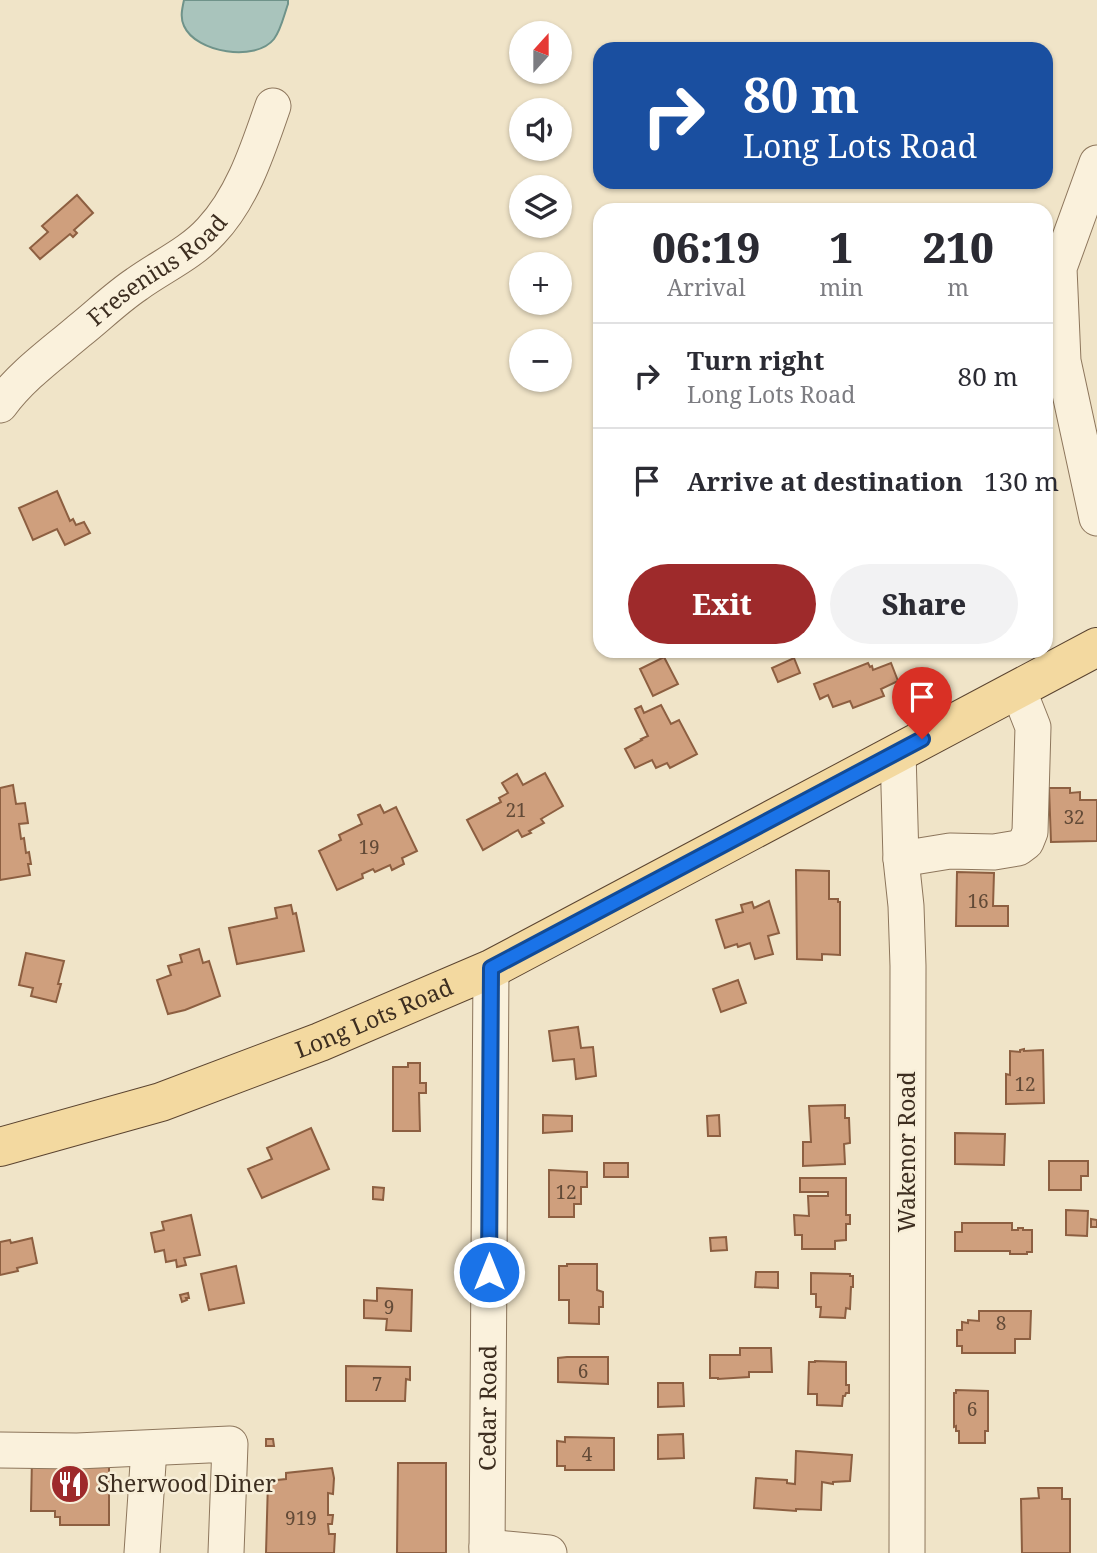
<!DOCTYPE html>
<meta charset="utf-8">
<style>
:root{--surface:#fff;--page:#f2f2f3;--text:#2b2b33;--muted:#7c7c81;--line:#e1e1e2;--accent:#9e2a2b}
body{margin:0;font-family:"Noto Serif",serif;background:var(--page);color:var(--text);height:100vh;display:flex;flex-direction:column;font-size:26px;white-space:nowrap}
*{box-sizing:border-box;margin:0}
p{font-size:23px;color:var(--muted)}
.icon{flex:none;width:38px;height:38px;fill:none;stroke:currentColor;stroke-width:2;stroke-linecap:round;stroke-linejoin:round}
.map{position:relative;flex:1;overflow:hidden}
.details{position:absolute;left:593px;top:203px;width:460px;height:455px;display:flex;flex-direction:column;background:var(--surface);border-radius:21px;box-shadow:0 2px 5px #0004}
.details>*{flex:none}
.guide{position:absolute;left:593px;top:42px;width:460px;height:147px;border-radius:21px;box-shadow:0 2px 5px #0004;background:#1a4fa0;color:#fff;overflow:hidden}
.needle{width:46px;rotate:21deg}
.buttons{position:absolute;left:509px;top:21px;display:grid;gap:14px}
.buttons a{display:grid;place-items:center;width:63px;height:63px;border-radius:50%;background:var(--surface);box-shadow:0 2px 5px #0004;font-size:35px}
.pin{position:absolute;display:grid;place-items:center;width:60px;height:60px;color:#fff;margin:-72px -30px;border-radius:50% 50% 50% 0;rotate:-45deg;box-shadow:0 0 7px #0007}
.pin .icon{rotate:45deg}
.me{position:absolute;width:77px;margin:-38px;rotate:0deg;stroke-linejoin:round;filter:drop-shadow(0 0 5px #0008)}
.turn{display:flex;align-items:center;gap:24px;height:147px;padding:0 35px;font-size:32px}
.turn .icon{width:91px;height:91px;stroke-width:2.5}
.turn b{display:block;font-size:49px;line-height:60px}
.eta{display:flex;justify-content:space-evenly;align-items:center;height:119px;text-align:center}
.eta b{font-size:42px;font-weight:800;line-height:49px}
.cta{display:flex;gap:14px;margin-top:auto;padding:14px 35px}
.cta a{flex:1;height:80px;border-radius:42px;background:var(--accent);color:#fff;font-size:28px;font-weight:800;line-height:80px;text-align:center}
.cta a+a{background:var(--page);color:var(--text)}
ul{padding:0;list-style:none}
li{display:flex;align-items:center;gap:21px;height:105px;padding:0 35px;border-top:2px solid var(--line)}
li div{flex:1}
li b{display:block;font-size:26px}
li em{font-style:normal}
.map>svg:first-child{display:block}
.water{fill:#a9c4bc;stroke:#6f938a;stroke-width:2}
.building{fill:#cf9f7d;stroke:#8d5f41;stroke-width:2}
.lines{fill:none;stroke-linecap:round;stroke-linejoin:round}
.minor-casing{stroke:#8d765c;stroke-width:37}
.major-casing{stroke:#5b4430;stroke-width:40}
.minor{stroke:#faf1dc;stroke-width:35}
.major{stroke:#f3d9a0;stroke-width:38}
.route-casing{stroke:#114b97;stroke-width:18}
.route{stroke:#1a73e8;stroke-width:12}
.labels{text-anchor:middle;stroke-width:5;stroke-linejoin:round;paint-order:stroke}
.number-label{font-size:19px;fill:#624a37}
.street-label{font-size:23px;fill:#3d2e20;stroke:#f7eed8}
.poi-label{font-size:23px;fill:#3d2e20;stroke:#f7eed8;text-anchor:start}
</style>
<div class="map">
<svg width="1097" height="1553" viewBox="0 0 1097 1553">
<rect width="100%" height="100%" fill="#f0e4c8"/>
<path class="water" d="M 184,0 L 288,0 L 288,4 C 284,15 281,30 274,39 C 256,62 196,53 184,26 C 180,18 182,9 184,0 Z"/>
<g class="building">
<polygon points="77,195 93,213 74,230 77,233 73,237 70,234 40,259 30,248 48,232 42,226"/>
<polygon points="57,491 70,521 73,519 76,525 84,522 90,533 65,545 57,529 33,540 19,508"/>
<polygon points="664,657 678,684 653,696 640,669"/>
<polygon points="794,658 800,673 778,682 772,668"/>
<polygon points="868,663 870,667 872,666 873,670 891,663 898,681 881,689 884,696 853,708 850,701 833,707 828,695 820,699 814,684"/>
<polygon points="661,705 671,724 679,720 697,754 670,768 667,763 656,768 652,760 635,768 625,749 642,740 641,739 648,736 635,709 641,706 644,713"/>
<polygon points="545,773 563,806 541,819 544,823 529,831 531,833 522,837 518,830 483,850 467,820 501,802 499,798 508,793 502,783 517,774 523,785"/>
<polygon points="13,785 16,804 25,803 28,823 19,824 21,839 24,838 26,853 29,852 31,864 28,864 30,875 0,880 0,788"/>
<polygon points="1049,788 1070,788 1070,793 1080,792 1080,800 1097,800 1097,841 1051,842"/>
<polygon points="380,805 384,813 396,807 417,851 402,858 404,864 392,870 390,865 375,872 373,869 362,874 363,878 337,890 319,851 341,840 339,835 362,824 358,815"/>
<polygon points="796,870 829,871 829,899 838,899 838,902 840,902 840,955 822,954 822,960 797,959"/>
<polygon points="957,872 994,873 993,906 1008,906 1008,926 956,926"/>
<polygon points="769,901 779,933 768,936 773,954 755,959 750,943 738,947 737,944 725,948 716,920 743,912 741,905 752,902 754,908"/>
<polygon points="291,905 293,914 296,913 304,951 237,964 229,928 277,918 275,908"/>
<polygon points="199,949 203,963 209,961 220,996 185,1010 168,1014 157,980 171,975 168,966 182,962 180,955"/>
<polygon points="26,953 64,961 58,984 61,984 56,1002 31,996 33,988 19,985"/>
<polygon points="738,980 746,1003 721,1012 713,989"/>
<polygon points="578,1027 581,1048 593,1047 596,1076 576,1079 574,1059 553,1061 549,1031"/>
<polygon points="1024,1049 1024,1051 1043,1050 1044,1103 1006,1104 1006,1074 1010,1075 1010,1051 1020,1052 1020,1050"/>
<polygon points="408,1063 420,1063 420,1083 426,1083 426,1093 419,1093 420,1131 393,1131 393,1067 408,1067"/>
<polygon points="845,1105 845,1118 849,1118 850,1143 844,1144 845,1164 803,1166 803,1142 811,1142 809,1106"/>
<polygon points="543,1115 572,1116 572,1131 543,1133"/>
<polygon points="719,1115 720,1136 708,1136 707,1116"/>
<polygon points="311,1128 329,1169 262,1198 248,1169 272,1159 267,1148"/>
<polygon points="955,1133 1005,1134 1004,1165 955,1164"/>
<polygon points="1049,1161 1088,1161 1088,1176 1081,1176 1081,1190 1049,1190"/>
<rect x="604" y="1163" width="24" height="14"/>
<polygon points="549,1170 587,1172 587,1187 581,1187 581,1204 574,1204 574,1217 549,1217"/>
<polygon points="800,1178 846,1178 846,1215 850,1215 850,1224 846,1224 846,1240 835,1241 835,1249 802,1249 802,1235 795,1235 794,1215 809,1216 808,1196 828,1196 828,1192 800,1192"/>
<polygon points="373,1187 384,1188 383,1200 373,1199"/>
<polygon points="1066,1210 1088,1211 1087,1236 1066,1235"/>
<polygon points="191,1215 200,1255 184,1258 186,1265 177,1267 176,1260 166,1262 164,1250 155,1252 151,1233 164,1230 162,1222"/>
<polygon points="1091,1219 1097,1220 1097,1227 1091,1227"/>
<polygon points="962,1223 1012,1223 1012,1230 1018,1230 1018,1228 1023,1228 1023,1230 1032,1230 1032,1252 1027,1252 1027,1254 1010,1254 1010,1251 955,1251 955,1232 962,1232"/>
<polygon points="726,1237 727,1250 711,1251 710,1238"/>
<polygon points="32,1238 37,1263 17,1268 18,1271 0,1275 0,1242 10,1240 11,1243"/>
<polygon points="567,1264 597,1264 597,1290 603,1292 603,1307 599,1307 599,1324 569,1323 569,1300 559,1300 559,1266 567,1266"/>
<polygon points="236,1266 244,1303 209,1310 201,1274"/>
<polygon points="756,1272 778,1272 778,1288 755,1287"/>
<polygon points="811,1273 850,1274 850,1276 853,1276 853,1287 851,1287 850,1309 846,1308 845,1318 820,1317 821,1307 816,1307 816,1294 811,1294"/>
<polygon points="377,1288 412,1290 411,1331 386,1330 387,1319 364,1318 364,1300 377,1301"/>
<polygon points="188,1293 189,1298 186,1298 187,1300 182,1302 180,1295"/>
<polygon points="979,1311 1031,1311 1030,1339 1015,1339 1015,1353 962,1353 962,1346 957,1346 957,1330 962,1330 962,1322 968,1323 968,1320 979,1321"/>
<polygon points="740,1348 771,1348 772,1372 749,1372 749,1377 718,1379 718,1378 710,1378 710,1355 740,1355"/>
<polygon points="567,1357 608,1357 608,1384 558,1382 558,1358"/>
<polygon points="815,1361 846,1362 846,1385 849,1385 849,1393 846,1393 845,1396 843,1396 842,1406 817,1405 817,1394 808,1394 809,1362 815,1362"/>
<polygon points="346,1366 410,1367 410,1380 406,1379 405,1401 346,1401"/>
<polygon points="658,1383 683,1383 684,1406 658,1407"/>
<polygon points="956,1390 988,1391 988,1431 985,1431 985,1443 959,1443 959,1431 956,1431 956,1426 954,1427 954,1393 956,1393"/>
<polygon points="683,1434 684,1458 658,1459 658,1435"/>
<polygon points="565,1437 614,1438 614,1470 565,1470 565,1466 557,1466 557,1441 565,1442"/>
<polygon points="266,1439 273,1439 274,1446 266,1446"/>
<polygon points="796,1451 852,1455 850,1481 833,1482 833,1484 822,1482 821,1510 796,1509 796,1511 754,1508 756,1478 787,1480 787,1483 795,1484"/>
<polygon points="32,1456 109,1457 109,1525 60,1525 60,1517 55,1517 55,1511 31,1511"/>
<polygon points="398,1463 446,1463 446,1553 397,1553"/>
<polygon points="332,1468 334,1478 333,1494 328,1493 328,1515 333,1515 332,1524 328,1524 329,1534 335,1534 334,1553 266,1553 268,1481 286,1479 286,1473"/>
<polygon points="1038,1488 1062,1488 1062,1499 1070,1499 1070,1553 1022,1553 1021,1499 1039,1498"/>
</g>
<g class="lines">
<defs>
<g id="minor">
<polyline points="1097,163 1059,268 1063,361 1097,518"/>
<path id="s1" d="M 0,405 C 21,376 52,354 79,331 C 98,316 116,298 137,284 C 162,266 190,254 211,231 C 243,197 258,149 273,106"/>
<polyline points="898,752 901,859 906,906 908,966 907,1553"/>
<polyline points="901,859 950,851 994,852 1018,848 1026,842 1030,832 1033,727 1018,689"/>
<polyline points="0,1450 77,1451 230,1444 226,1553"/>
<polyline points="487,1547 549,1553"/>
<polyline points="142,1553 149,1449"/>
<path id="s2" d="M 487,1553 L 491,969"/>
</g>
<g id="major">
<path id="s3" d="M 0,1147 L 161,1102 L 320,1042 L 491,969 L 1097,647"/>
</g>
</defs>
<use href="#minor" class="minor-casing"/>
<use href="#major" class="major-casing"/>
<use href="#minor" class="minor"/>
<use href="#major" class="major"/>
</g>
<g class="lines">
<defs>
<polyline id="route" points="489,1272 491,968 922,739"/>
</defs>
<use href="#route" class="route-casing"/>
<use href="#route" class="route"/>
</g>
<defs>
<symbol id="restaurant-disc" viewBox="-11 -11 22 22"><circle r="9.5" fill="#9e2a2b" stroke="#f7eed8"/><path d="M-5-6h1v4h1v-4h1v4h1v-4h1v5L-1.5 .5V6h-2V.5L-5-1ZM5-6V6H3V1.5H1.5Q1.5-4 5-6Z" fill="#fff"/></symbol>
</defs>
<g fill-rule="evenodd">
<use href="#restaurant-disc" x="48" y="1462" width="44" height="44"/>
</g>
<g class="labels">
<g class="number-label">
<text x="516" y="817">21</text>
<text x="1074" y="824">32</text>
<text x="369" y="854">19</text>
<text x="978" y="908">16</text>
<text x="1025" y="1091">12</text>
<text x="566" y="1199">12</text>
<text x="389" y="1314">9</text>
<text x="1001" y="1330">8</text>
<text x="583" y="1378">6</text>
<text x="377" y="1391">7</text>
<text x="972" y="1416">6</text>
<text x="587" y="1461">4</text>
<text x="301" y="1525">919</text>
</g>
<g class="street-label">
<text dy="8" stroke="none"><textPath href="#s1" startOffset="208">Fresenius Road</textPath></text>
<text dy="8" stroke="none"><textPath href="#s3" startOffset="396">Long Lots Road</textPath></text>
<text transform="translate(907 1152) rotate(-90)" y="8">Wakenor Road</text>
<text dy="8" stroke="none"><textPath href="#s2" startOffset="145">Cedar Road</textPath></text>
</g>
<g class="poi-label">
<text x="97" y="1492">Sherwood Diner</text>
</g>
</g>
</svg>
<div class="buttons">
<a><svg class="needle" viewBox="-14 -14 28 28"><path d="M0-13l5 13h-10z" fill="#e53935"/><path d="M0 13l5-13h-10z" fill="#7c7c81"/></svg></a>
<a><svg class="icon" aria-label="sound" viewBox="0 0 24 24"><path d="M4 9h4l5-4v14l-5-4H4zM17 9q2 3 0 6"/></svg></a>
<a><svg class="icon" aria-label="layers" viewBox="0 0 24 24"><path d="M12 4l9 5-9 5-9-5zM3 14l9 5 9-5"/></svg></a>
<a>+</a>
<a>−</a>
</div>
<div class="pin" style="left:922px;top:739px;background:#d93025"><svg class="icon" aria-label="arrive" viewBox="0 0 24 24"><path d="M6 21V4h12l-3 4 3 4H6"/></svg></div>
<svg class="me" style="left:489px;top:1272px" viewBox="-20 -20 40 40"><circle r="17" fill="#1a73e8" stroke="#fff" stroke-width="3"/><path d="M0-11L8 9 0 5-8 9z" fill="#fff"/></svg>
<div class="guide">
<div class="turn"><svg class="icon" aria-label="right" viewBox="0 0 24 24"><path d="M7 20v-9h11M14 6l5 5-5 5"/></svg><div><b>80 m</b>Long Lots Road</div></div>
</div>
<section class="details">
<div class="eta">
<div><b>06:19</b><p>Arrival</p></div>
<div><b>1</b><p>min</p></div>
<div><b>210</b><p>m</p></div>
</div>
<ul>
<li><svg class="icon" aria-label="right" viewBox="0 0 24 24"><path d="M7 20v-9h11M14 6l5 5-5 5"/></svg><div><b>Turn right</b><p>Long Lots Road</p></div><em>80 m</em></li>
<li><svg class="icon" aria-label="arrive" viewBox="0 0 24 24"><path d="M6 21V4h12l-3 4 3 4H6"/></svg><div><b>Arrive at destination</b></div><em>130 m</em></li>
</ul>
<div class="cta"><a>Exit</a><a>Share</a></div>
</section>
</div>
